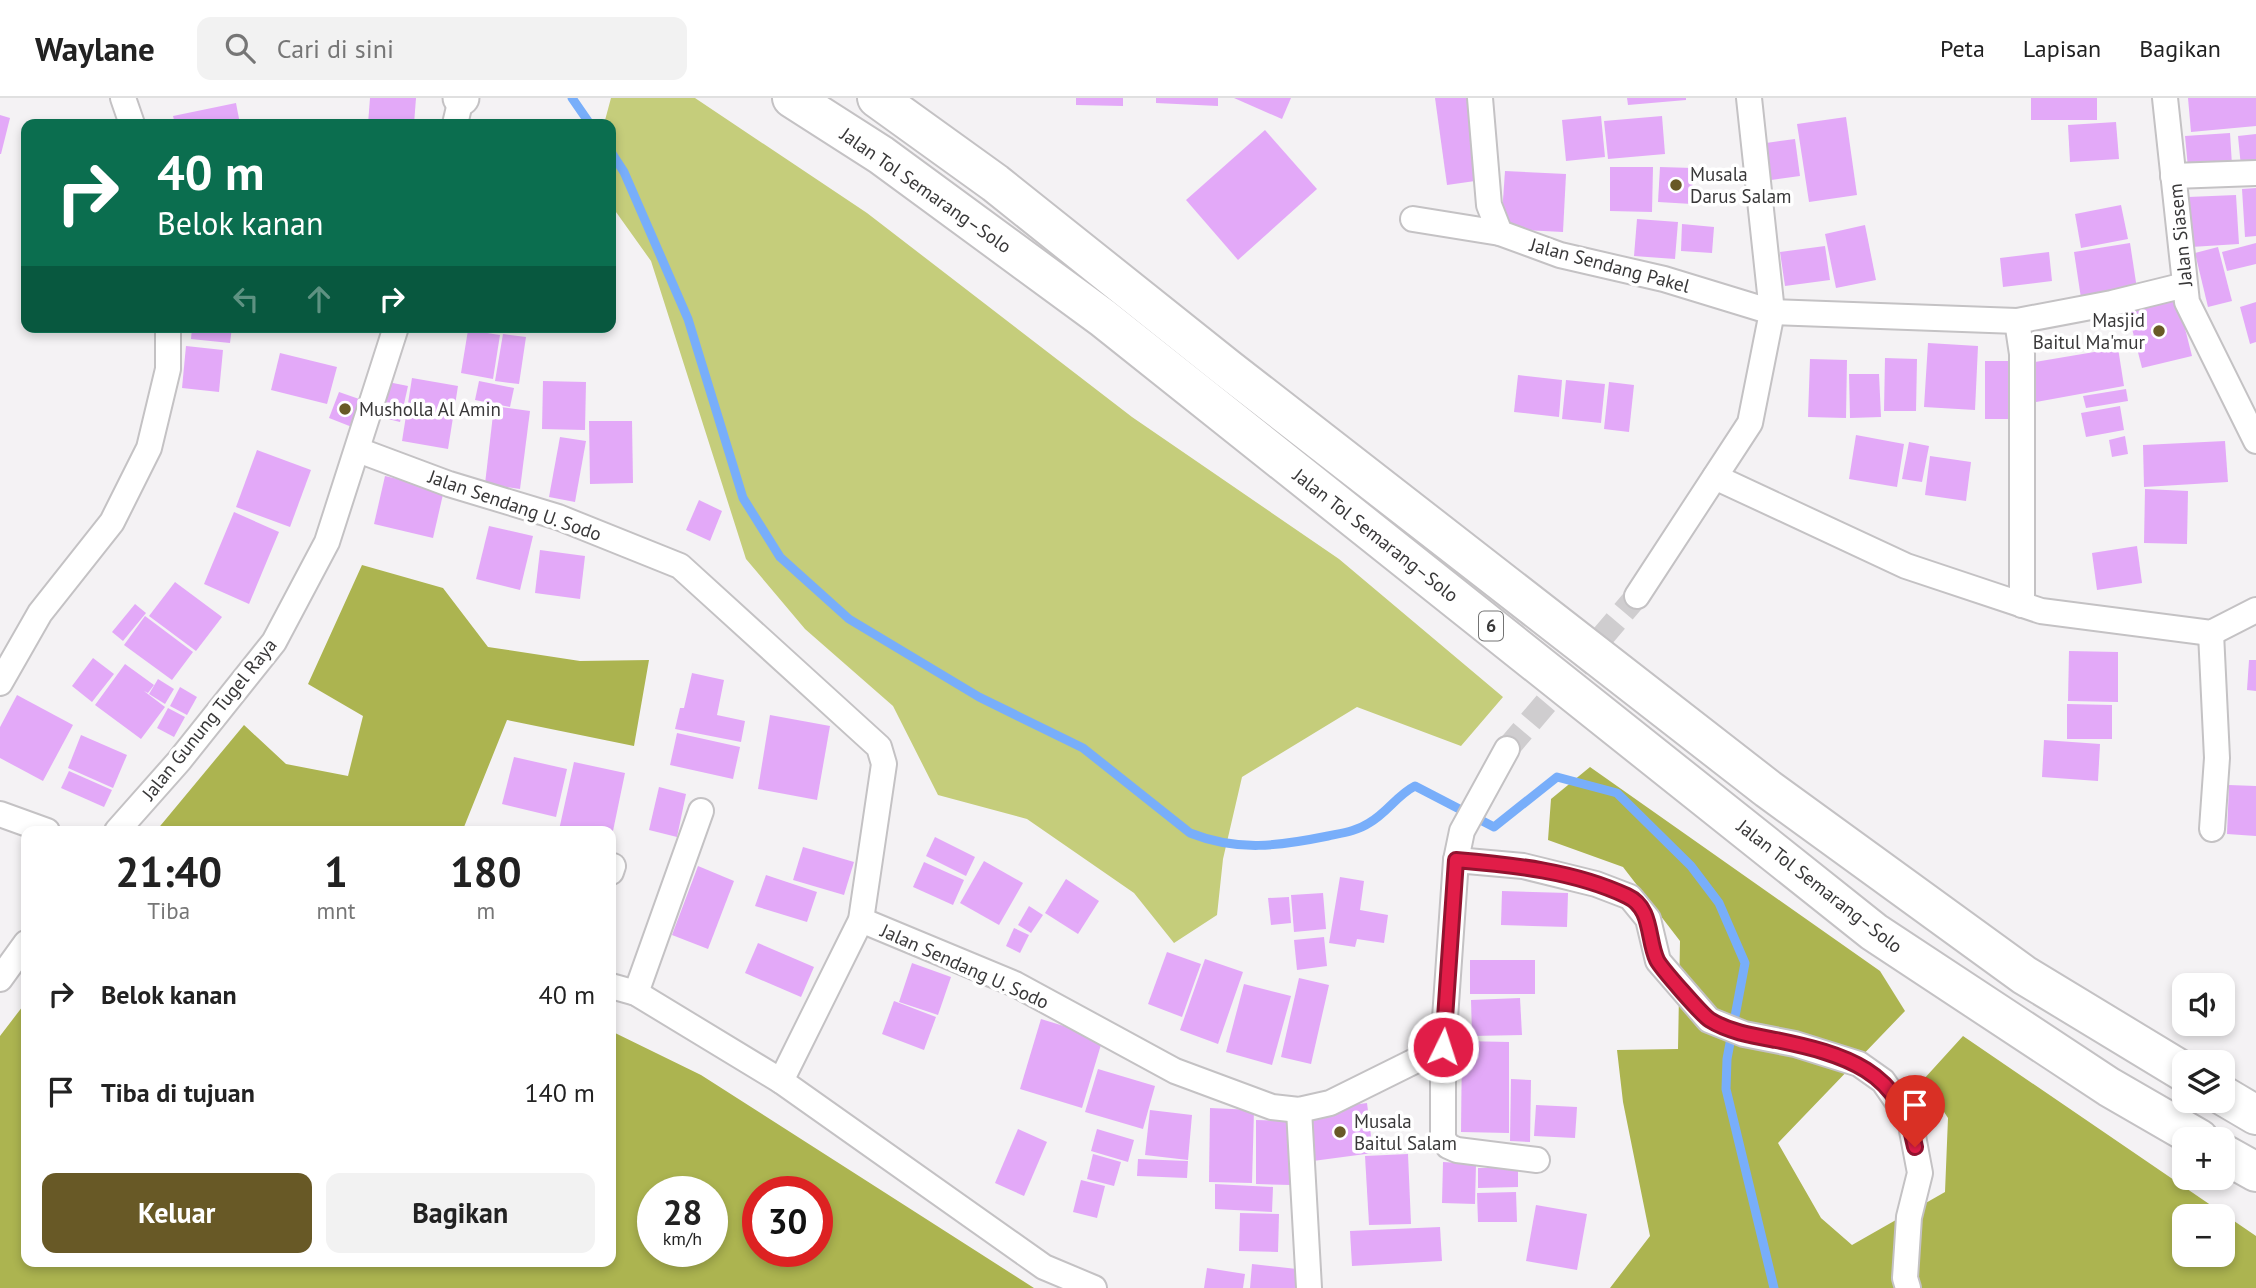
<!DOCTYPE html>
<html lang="id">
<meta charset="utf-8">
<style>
:root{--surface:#fff;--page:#f2f2f2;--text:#222;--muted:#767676;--line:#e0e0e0;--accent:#685926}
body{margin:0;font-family:"PT Sans",sans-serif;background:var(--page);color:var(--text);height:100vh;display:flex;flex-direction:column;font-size:26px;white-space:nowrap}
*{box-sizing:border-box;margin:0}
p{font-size:23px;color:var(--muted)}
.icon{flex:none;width:38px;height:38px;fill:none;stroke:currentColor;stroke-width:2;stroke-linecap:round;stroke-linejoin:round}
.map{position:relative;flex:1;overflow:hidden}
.details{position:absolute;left:21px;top:728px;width:595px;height:441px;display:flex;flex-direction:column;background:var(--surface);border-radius:14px;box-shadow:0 4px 10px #0003}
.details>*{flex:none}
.top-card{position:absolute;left:21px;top:21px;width:595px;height:214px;border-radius:14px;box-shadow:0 4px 10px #0003;background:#0b6e4f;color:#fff;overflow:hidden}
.tools{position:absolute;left:2172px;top:875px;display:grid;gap:14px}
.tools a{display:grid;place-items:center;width:63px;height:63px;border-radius:14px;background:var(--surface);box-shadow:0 4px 10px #0003;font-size:35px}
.speed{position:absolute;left:637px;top:1078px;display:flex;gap:14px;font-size:35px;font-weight:700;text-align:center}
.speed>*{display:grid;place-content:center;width:91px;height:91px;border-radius:50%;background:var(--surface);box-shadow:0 4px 10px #0003;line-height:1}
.speed small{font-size:18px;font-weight:400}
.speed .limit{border:10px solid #d22;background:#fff;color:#111}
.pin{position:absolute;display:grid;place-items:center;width:60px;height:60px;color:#fff;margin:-72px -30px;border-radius:50% 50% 50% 0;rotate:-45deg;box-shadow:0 0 7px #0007}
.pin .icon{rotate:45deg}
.me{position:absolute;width:77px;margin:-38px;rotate:4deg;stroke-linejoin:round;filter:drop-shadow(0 0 5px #0008)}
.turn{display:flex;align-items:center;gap:24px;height:147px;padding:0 21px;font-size:32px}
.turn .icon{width:91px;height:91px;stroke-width:2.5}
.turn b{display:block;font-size:49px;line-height:60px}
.lanes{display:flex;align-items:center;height:66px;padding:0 21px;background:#0003;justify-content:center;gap:35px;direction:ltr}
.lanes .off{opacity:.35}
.eta{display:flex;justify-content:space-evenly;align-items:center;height:119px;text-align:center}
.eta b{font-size:42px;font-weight:700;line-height:49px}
.action{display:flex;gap:14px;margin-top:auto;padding:14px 21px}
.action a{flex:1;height:80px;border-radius:14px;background:var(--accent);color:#fff;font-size:28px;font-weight:700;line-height:80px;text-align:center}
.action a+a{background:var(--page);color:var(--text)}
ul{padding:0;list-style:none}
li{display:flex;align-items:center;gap:21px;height:98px;padding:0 21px}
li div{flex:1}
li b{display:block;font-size:26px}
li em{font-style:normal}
header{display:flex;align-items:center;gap:42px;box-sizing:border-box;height:98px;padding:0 35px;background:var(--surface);border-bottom:2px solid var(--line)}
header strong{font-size:33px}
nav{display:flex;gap:38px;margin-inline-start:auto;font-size:24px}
.search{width:490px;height:63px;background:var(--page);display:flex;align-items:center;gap:18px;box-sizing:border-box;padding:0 24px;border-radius:14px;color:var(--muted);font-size:26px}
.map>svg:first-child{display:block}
.green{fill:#c5cd7b}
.forest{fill:#acb450;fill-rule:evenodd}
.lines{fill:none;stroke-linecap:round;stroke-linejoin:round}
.stream{stroke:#78aefa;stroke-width:9}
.building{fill:#e3a9f8}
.street-tunnel{stroke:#cfcdcf;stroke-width:24;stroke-dasharray:24 12;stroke-linecap:butt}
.street-casing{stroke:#c4c2c4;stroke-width:28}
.secondary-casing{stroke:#c4c2c4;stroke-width:37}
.highway-casing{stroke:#c4c2c4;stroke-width:42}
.street{stroke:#fff;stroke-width:24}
.secondary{stroke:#fff;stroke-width:33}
.highway{stroke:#fff;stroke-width:38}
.route-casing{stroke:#92132f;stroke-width:18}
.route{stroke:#e11d48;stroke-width:12}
.poi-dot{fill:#685926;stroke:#fff;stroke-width:2.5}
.labels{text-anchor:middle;stroke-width:7;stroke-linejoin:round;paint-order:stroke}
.shield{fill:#fff;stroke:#747474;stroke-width:2}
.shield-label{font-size:18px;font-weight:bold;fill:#393839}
.poi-label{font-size:19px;fill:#393839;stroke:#fff;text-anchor:start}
.street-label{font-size:19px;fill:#393839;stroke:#fff}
</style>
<header>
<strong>Waylane</strong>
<div class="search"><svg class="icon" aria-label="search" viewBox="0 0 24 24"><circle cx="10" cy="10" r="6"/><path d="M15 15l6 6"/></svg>Cari di sini</div>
<nav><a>Peta</a><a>Lapisan</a><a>Bagikan</a></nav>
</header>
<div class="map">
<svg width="2256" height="1190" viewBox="0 0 2256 1190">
<rect width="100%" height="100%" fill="#f4f2f4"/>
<polygon class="green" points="611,0 695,0 867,115 1132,319 1339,461 1503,599 1461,648 1357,609 1242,679 1223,761 1217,817 1174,845 1134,795 1027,721 938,697 893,608 805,531 746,461 651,163 611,107 611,26 604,26"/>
<g class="forest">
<polygon points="362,467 443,490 488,549 580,563 649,562 634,648 507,622 464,729 472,733 156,733 244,627 286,666 348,678 363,618 308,586"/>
<path d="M 1590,669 L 1880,873 L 1905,913 L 1778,1045 L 1821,1120 L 1852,1147 L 1945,1094 L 1948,1020 L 1923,982 L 1963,938 L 2256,1138 L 2256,1190 L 1610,1190 L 1650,1138 L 1623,1004 L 1617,952 L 1678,951 L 1680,843 L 1623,769 L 1548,742 L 1551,701 ZM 2184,1118 L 2222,1118 L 2222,1157 L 2184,1157 Z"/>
<path d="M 26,904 L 26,1164 L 611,1164 L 611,933 L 701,977 L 1034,1190 L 0,1190 L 0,938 ZM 653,1094 L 712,1094 L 712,1153 L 653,1153 ZM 758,1094 L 817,1094 L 817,1153 L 758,1153 Z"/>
</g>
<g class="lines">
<g class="stream">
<polyline points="572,0 590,26"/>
<path d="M 611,54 L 624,74 L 688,221 L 743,400 L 780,459 L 849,521 L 979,599 L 1083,650 L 1190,735 C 1238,754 1279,748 1328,738 C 1342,735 1357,733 1369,725 C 1387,715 1397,697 1415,688 L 1494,729 L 1557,679 L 1617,695 L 1691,768 L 1719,805 L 1745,865 L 1727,961 L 1726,991 L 1774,1190"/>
</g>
</g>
<g class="building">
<polygon points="370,0 416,0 414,26 368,26"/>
<polygon points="1076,0 1123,0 1123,8 1076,7"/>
<polygon points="1156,0 1218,0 1218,8 1156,5"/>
<polygon points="1234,0 1291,0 1282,21"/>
<polygon points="1435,0 1471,0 1482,82 1447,87"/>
<polygon points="1627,0 1686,0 1686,2 1628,7"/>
<rect x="2031" y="0" width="66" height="22"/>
<polygon points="2188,0 2256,0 2256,28 2191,34"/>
<polygon points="236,5 240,26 175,26 173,18"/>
<polygon points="0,17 10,20 1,56 0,56"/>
<polygon points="1601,18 1605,59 1566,63 1562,22"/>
<polygon points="1662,18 1665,56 1608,61 1604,23"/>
<polygon points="1846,19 1857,97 1809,104 1797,26"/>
<polygon points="2116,24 2119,61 2070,64 2068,27"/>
<polygon points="1265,32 1317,91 1238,162 1186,102"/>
<polygon points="2230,35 2232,67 2188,70 2185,38"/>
<polygon points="2256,36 2256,68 2241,69 2238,38"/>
<polygon points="1795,41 1800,78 1764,83 1759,46"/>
<polygon points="1610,69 1653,69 1652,114 1610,113"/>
<polygon points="1660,69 1693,70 1692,106 1658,104"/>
<polygon points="1505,73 1566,76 1563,134 1501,131"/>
<polygon points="2256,90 2256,138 2245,139 2242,91"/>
<polygon points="2236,97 2239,146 2191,149 2188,99"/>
<polygon points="2121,107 2128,141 2081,150 2075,116"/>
<polygon points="1637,121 1678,124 1675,161 1634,158"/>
<polygon points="1682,126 1714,129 1712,155 1681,153"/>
<polygon points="1865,127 1876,182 1836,190 1825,136"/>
<polygon points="2130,145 2137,191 2081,200 2074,154"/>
<polygon points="2256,145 2256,166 2227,173 2222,154"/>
<polygon points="1825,148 1830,182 1785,188 1780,154"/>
<polygon points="2218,149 2232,203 2208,209 2195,155"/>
<polygon points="2049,154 2052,183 2003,189 2000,160"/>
<polygon points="2176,195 2192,258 2142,270 2126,207"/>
<polygon points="2256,204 2256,244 2250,246 2240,209"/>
<polygon points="192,229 232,229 230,245 191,241"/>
<polygon points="468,232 500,237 493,281 461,275"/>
<polygon points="503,236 526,239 519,286 495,283"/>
<polygon points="1928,245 1978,248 1975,312 1924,309"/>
<polygon points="186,248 223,252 219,294 182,290"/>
<polygon points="2118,250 2124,288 2030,305 2023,266"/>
<polygon points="280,255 337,269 327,306 271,292"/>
<polygon points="1885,260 1917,261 1916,313 1884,313"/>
<polygon points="1810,261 1847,262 1846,320 1808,319"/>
<rect x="1985" y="263" width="36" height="58"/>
<polygon points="1849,276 1879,276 1881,319 1850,320"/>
<polygon points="1518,277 1562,282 1559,319 1514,314"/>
<polygon points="412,280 458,288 448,351 402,343"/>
<polygon points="1566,282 1605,286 1601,325 1562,321"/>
<polygon points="479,283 514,290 510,309 475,302"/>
<polygon points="543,283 586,284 585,332 542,331"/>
<polygon points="388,284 408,288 400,324 380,319"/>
<polygon points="1609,284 1634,287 1629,334 1604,331"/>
<polygon points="2126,291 2128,303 2086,310 2083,298"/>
<polygon points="339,294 362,302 352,329 329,320"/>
<polygon points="494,308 530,313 520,391 485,386"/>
<polygon points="2120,308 2124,332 2086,339 2081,315"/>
<polygon points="589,323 632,323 633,385 590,386"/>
<polygon points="1856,337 1904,346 1897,389 1849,381"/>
<polygon points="2125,338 2128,356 2112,359 2109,342"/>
<polygon points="560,339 586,343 575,404 549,399"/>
<polygon points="2225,343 2228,384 2144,389 2143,347"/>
<polygon points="1909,344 1929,348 1922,384 1902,381"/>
<polygon points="257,352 311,372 290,429 236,409"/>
<polygon points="1930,358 1971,364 1966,403 1925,397"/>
<polygon points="385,378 444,392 433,440 374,426"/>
<polygon points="2145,391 2188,393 2187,446 2144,445"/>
<polygon points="699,402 722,413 710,443 686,432"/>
<polygon points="234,414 279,434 249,506 204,486"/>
<polygon points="489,428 533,438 520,492 476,481"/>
<polygon points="2137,448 2142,485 2097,492 2092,455"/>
<polygon points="540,452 585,458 580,501 535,495"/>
<polygon points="175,484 222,519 196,553 149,518"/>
<polygon points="135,506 146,515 123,543 112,534"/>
<polygon points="145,518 193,554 172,582 124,547"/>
<polygon points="2069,553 2118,554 2118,604 2068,603"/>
<polygon points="93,560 114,576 92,604 72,588"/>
<polygon points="2249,562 2256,562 2256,593 2247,592"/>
<polygon points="125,566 154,587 148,595 144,593 165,609 141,641 95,607"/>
<polygon points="692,575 724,582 717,617 745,623 741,644 675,631 680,610 684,610"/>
<polygon points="158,581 174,591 165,606 149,596"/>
<polygon points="180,589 197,599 187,617 170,608"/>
<polygon points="17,597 73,627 43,683 0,660 0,629"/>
<polygon points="2067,606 2112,607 2112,641 2067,641"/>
<polygon points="168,610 185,619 174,639 157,630"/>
<polygon points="770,617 830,628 817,702 758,691"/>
<polygon points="677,635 740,649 733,681 670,667"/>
<polygon points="81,637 127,657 113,690 68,670"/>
<polygon points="2044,642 2100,646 2098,683 2042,679"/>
<polygon points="514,659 567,671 556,719 502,706"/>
<polygon points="574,664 625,675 613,733 559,732"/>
<polygon points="69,673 112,692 104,709 61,690"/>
<polygon points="2229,687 2256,688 2256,738 2227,736"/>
<polygon points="659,689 686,696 677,739 649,732"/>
<polygon points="935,739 975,759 966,778 926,758"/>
<polygon points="803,749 854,764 844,797 793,782"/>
<polygon points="984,763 1023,785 999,827 960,805"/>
<polygon points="924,764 964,782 953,807 913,789"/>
<polygon points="698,768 734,783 708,851 672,837"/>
<polygon points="766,777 817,794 807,824 755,808"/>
<polygon points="1340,779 1364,783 1360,812 1388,817 1384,845 1357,841 1355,849 1329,845"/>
<polygon points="1066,781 1099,803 1078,836 1045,815"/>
<polygon points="1502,793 1568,795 1567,829 1501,827"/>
<polygon points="1323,795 1326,831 1294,834 1291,797"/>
<polygon points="1289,799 1291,825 1271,827 1268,800"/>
<polygon points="1029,808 1043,817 1031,835 1018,827"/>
<polygon points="1014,830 1029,837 1020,855 1006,848"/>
<polygon points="1324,839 1327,868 1297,872 1294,842"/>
<polygon points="758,845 814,869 801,899 745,875"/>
<polygon points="1167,854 1201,866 1182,919 1148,906"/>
<polygon points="1205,861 1243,874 1218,946 1180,932"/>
<rect x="1470" y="862" width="65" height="34"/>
<polygon points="912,865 951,879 938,917 899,904"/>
<polygon points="1299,880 1329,887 1311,966 1281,959"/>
<polygon points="1244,886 1291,898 1272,967 1226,954"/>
<polygon points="1520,900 1522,937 1472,938 1471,902"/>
<polygon points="894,903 936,919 924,952 882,936"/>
<polygon points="1041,921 1103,940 1082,1010 1020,991"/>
<polygon points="1462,943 1509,944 1509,1035 1461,1034"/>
<polygon points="1098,971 1155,988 1143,1031 1085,1014"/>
<polygon points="1511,981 1531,982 1530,1044 1510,1043"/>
<polygon points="1367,1005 1373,1055 1313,1063 1307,1013"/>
<polygon points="1536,1007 1577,1009 1575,1040 1534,1038"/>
<polygon points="1210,1010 1254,1012 1252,1085 1209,1084"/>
<polygon points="1150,1012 1192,1017 1188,1062 1145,1057"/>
<polygon points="1256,1022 1292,1023 1291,1087 1256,1086"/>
<polygon points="1018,1031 1047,1044 1024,1098 995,1085"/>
<polygon points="1097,1031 1134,1042 1128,1064 1091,1053"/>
<polygon points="1093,1056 1121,1064 1114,1088 1087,1081"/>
<polygon points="1408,1056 1411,1126 1369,1127 1365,1058"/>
<polygon points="1138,1061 1188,1063 1187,1080 1137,1078"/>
<polygon points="1443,1064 1476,1066 1475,1106 1442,1105"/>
<polygon points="1478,1070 1518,1070 1518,1089 1478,1090"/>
<polygon points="1081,1082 1105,1088 1097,1120 1073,1114"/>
<polygon points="1215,1086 1273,1089 1272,1114 1215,1111"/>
<polygon points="1516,1094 1517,1124 1478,1124 1477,1095"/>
<polygon points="1536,1107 1587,1116 1577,1172 1526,1163"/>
<polygon points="1240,1115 1279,1116 1278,1154 1239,1153"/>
<polygon points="1440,1129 1442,1163 1352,1168 1350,1133"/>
<polygon points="1252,1166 1297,1171 1295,1190 1250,1190"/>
<polygon points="1207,1170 1245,1176 1243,1190 1204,1190"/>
</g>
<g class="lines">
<polyline class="street-tunnel" points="1507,651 1637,498"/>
<defs>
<g id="street">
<polyline points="123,0 132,26"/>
<polyline points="1480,0 1489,107 1500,135 1560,157 1664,181 1772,214 2017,223 2112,205 2185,187"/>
<polyline points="2165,0 2187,204 2256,343"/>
<polyline points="455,26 461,1"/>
<polyline points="2173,78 2256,75"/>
<polyline points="1413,121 1500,135"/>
<polyline points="2017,223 2022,256 2022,507"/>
<polyline points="358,352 449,386 558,419 680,468 879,649 884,666 861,822 781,983 636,895 611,888"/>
<polyline points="1715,379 1906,468 2041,513 2211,535 2256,512"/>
<polyline points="1637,498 1750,325 1772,214 1749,0"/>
<polyline points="2211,535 2217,660 2212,731"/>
<polyline points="0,585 40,515 112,424 149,350 168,271 168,229"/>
<polyline points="1507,651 1462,733 1456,762 1443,949 1443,1040 1448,1048 1457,1052 1537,1062"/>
<polyline points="0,716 47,733"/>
<polyline points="117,733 179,663 274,544 327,444 396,229"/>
<polyline points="1456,762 1523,768 1596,786 1630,799 1648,821 1658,863 1709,922 1744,936 1795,946 1859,966 1883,983 1910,1022 1920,1075 1909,1119 1905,1180 1908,1190"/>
<polyline points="611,774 613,768"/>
<polyline points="861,822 1015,886 1175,973 1272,1009 1299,1012 1330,1005 1443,949"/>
<polyline points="0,881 26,845"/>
<polyline points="636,895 701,713"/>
<polyline points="781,983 1044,1169 1094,1190"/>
<polyline points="1299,1012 1309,1190"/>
</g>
<polyline id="secondary" points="460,0 462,0"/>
<g id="highway">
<polyline points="792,0 881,57 1103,220 1874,834 2109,989 2199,1041"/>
<polyline points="877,0 995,85 1228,271 1768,691 2024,877 2184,974"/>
<polyline points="2222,997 2256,1017"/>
<polyline points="2222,1055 2256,1074"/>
</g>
</defs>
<use href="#street" class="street-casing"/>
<use href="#secondary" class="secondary-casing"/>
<use href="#highway" class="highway-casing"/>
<use href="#street" class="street"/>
<use href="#secondary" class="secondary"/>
<use href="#highway" class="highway"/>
</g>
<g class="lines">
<defs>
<path id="route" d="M 1443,949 L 1456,762 C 1513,767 1574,773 1627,798 C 1653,810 1647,841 1657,862 C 1661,870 1703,918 1710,922 C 1729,934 1754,938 1776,942 C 1844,956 1901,972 1915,1049"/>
</defs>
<use href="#route" class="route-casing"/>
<use href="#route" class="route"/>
</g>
<g class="poi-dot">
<circle cx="1676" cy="87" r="7"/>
<circle cx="2159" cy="233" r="7"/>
<circle cx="345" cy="311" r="7"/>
<circle cx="1340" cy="1034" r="7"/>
</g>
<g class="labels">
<rect class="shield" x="1479" y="513.5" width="24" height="29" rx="5"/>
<g class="shield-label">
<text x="1491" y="534">6</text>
</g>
<g class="poi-label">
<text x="1690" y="83">Musala<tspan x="1690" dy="22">Darus Salam</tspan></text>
<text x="2145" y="229" text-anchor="end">Masjid<tspan x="2145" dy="22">Baitul Ma'mur</tspan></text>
<text x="359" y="318">Musholla Al Amin</text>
<text x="1354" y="1030">Musala<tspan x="1354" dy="22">Baitul Salam</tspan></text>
</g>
<g class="street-label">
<text transform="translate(926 92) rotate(35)" y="7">Jalan Tol Semarang–Solo</text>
<text transform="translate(2180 137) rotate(-96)" y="7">Jalan Siasem</text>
<text transform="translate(1610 167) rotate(15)" y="7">Jalan Sendang Pakel</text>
<text transform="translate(515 407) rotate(19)" y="7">Jalan Sendang U. Sodo</text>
<text transform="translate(1376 437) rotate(38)" y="7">Jalan Tol Semarang–Solo</text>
<text transform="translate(209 621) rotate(-51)" y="7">Jalan Gunung Tugel Raya</text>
<text transform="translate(1820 788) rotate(38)" y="7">Jalan Tol Semarang–Solo</text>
<text transform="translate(965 868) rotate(24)" y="7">Jalan Sendang U. Sodo</text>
</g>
</g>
</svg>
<div class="tools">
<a><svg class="icon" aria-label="sound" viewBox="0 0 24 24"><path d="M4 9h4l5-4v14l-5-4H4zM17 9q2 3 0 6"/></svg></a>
<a><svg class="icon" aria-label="layers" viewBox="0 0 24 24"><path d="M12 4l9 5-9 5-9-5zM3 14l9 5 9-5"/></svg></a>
<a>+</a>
<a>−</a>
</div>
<div class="speed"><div>28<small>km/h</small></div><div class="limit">30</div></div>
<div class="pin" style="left:1915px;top:1049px;background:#d93025"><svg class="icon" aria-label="arrive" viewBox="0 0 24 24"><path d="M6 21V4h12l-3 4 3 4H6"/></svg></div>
<svg class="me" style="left:1443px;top:949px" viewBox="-20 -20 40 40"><circle r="17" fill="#e11d48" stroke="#fff" stroke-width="3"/><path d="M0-11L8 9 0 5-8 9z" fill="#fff"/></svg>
<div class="top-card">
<div class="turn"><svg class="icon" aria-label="right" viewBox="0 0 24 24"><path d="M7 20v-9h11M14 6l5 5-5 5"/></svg><div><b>40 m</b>Belok kanan</div></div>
<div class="lanes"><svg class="icon off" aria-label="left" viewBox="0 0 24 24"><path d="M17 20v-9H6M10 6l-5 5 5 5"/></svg><svg class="icon off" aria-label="ahead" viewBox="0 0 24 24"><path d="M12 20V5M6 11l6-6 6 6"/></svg><svg class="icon" aria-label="right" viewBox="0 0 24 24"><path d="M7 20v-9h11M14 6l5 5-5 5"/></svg></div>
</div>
<section class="details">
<div class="eta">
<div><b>21:40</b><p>Tiba</p></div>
<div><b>1</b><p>mnt</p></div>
<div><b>180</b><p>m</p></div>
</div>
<ul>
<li><svg class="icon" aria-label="right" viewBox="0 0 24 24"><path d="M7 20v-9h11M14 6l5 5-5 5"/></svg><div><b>Belok kanan</b></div><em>40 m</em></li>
<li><svg class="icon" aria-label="arrive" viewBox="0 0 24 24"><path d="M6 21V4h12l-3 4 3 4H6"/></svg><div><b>Tiba di tujuan</b></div><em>140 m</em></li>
</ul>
<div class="action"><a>Keluar</a><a>Bagikan</a></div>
</section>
</div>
